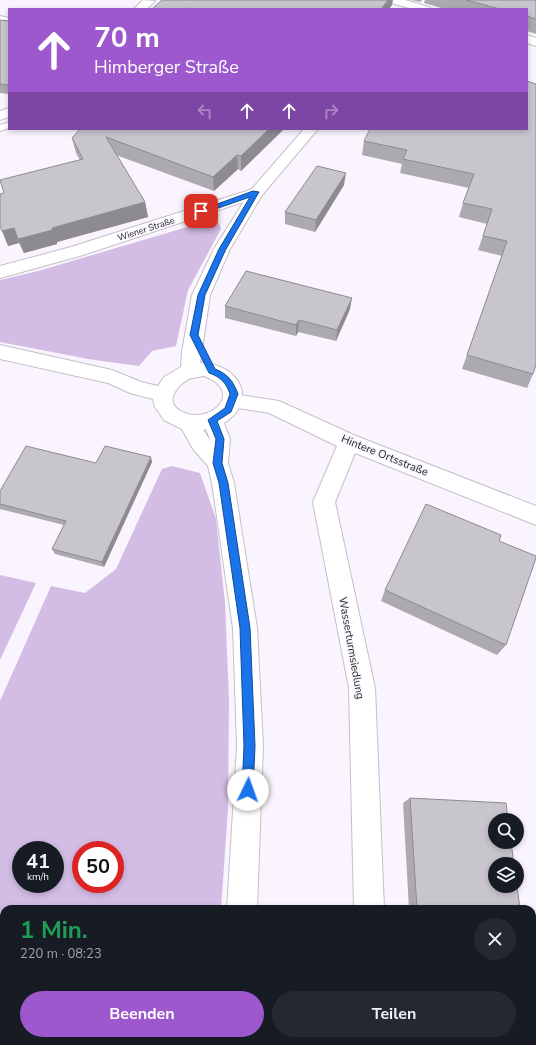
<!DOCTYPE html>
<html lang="de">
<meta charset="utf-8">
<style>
:root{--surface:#171b24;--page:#242831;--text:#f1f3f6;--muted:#9ea1a6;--accent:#9e58cd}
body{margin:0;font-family:"Nunito Sans",sans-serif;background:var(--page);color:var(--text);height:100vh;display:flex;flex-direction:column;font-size:15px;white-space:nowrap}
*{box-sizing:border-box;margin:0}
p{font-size:13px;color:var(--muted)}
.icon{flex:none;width:22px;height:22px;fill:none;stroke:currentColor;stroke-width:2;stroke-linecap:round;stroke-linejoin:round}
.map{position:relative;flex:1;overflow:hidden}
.drawer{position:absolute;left:0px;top:905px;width:536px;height:140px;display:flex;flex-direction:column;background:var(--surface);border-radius:12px 12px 0 0;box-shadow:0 2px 6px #0003}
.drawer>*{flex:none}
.top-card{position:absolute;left:8px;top:8px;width:520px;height:122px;border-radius:0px;box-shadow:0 2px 6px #0003;background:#9e58cd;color:#fff;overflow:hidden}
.tools{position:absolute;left:488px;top:813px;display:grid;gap:8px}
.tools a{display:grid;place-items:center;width:36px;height:36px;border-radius:50%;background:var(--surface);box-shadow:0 2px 6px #0003;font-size:20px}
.speed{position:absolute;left:12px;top:841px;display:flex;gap:8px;font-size:20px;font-weight:700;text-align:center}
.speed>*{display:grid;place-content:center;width:52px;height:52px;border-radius:50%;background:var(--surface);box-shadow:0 2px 6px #0003;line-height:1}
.speed small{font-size:10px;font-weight:400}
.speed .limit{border:6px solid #d22;background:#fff;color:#111}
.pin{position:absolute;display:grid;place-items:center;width:34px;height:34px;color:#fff;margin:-17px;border-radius:8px;box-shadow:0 2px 6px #0006}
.me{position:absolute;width:44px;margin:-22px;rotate:3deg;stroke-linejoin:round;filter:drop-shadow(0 0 3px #0008)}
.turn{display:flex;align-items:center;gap:14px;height:84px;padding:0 20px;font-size:18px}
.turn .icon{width:52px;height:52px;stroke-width:2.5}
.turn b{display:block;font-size:28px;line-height:34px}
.lanes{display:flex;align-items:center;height:38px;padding:0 20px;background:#0003;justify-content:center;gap:20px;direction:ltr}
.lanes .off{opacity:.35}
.round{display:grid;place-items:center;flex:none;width:42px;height:42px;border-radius:21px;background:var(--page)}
.head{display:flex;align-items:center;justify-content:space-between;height:68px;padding:0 20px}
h1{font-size:24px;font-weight:700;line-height:30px;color:#1e9e55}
.action{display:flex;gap:8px;margin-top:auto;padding:8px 20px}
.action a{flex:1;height:46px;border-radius:24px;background:var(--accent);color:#fff;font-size:16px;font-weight:700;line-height:46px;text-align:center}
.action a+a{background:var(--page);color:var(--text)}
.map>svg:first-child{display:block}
.green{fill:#d3bde5;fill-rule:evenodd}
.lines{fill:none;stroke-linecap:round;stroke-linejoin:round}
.service-casing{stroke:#c4c0c8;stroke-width:2}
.minor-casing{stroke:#c4c0c8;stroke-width:2}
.secondary-casing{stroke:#c4c0c8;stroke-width:2}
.service{fill:#fff;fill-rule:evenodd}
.minor{fill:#fff;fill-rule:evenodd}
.secondary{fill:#fff;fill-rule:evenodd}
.wall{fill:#ada9b0}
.shaded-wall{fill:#8d8a90}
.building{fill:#c9c5cd;stroke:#8d8a90}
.route{fill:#1a73e8;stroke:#114b97}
.labels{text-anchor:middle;stroke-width:3;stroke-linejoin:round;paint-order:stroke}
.far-street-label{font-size:9px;fill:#262528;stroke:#f9f4fd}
.street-label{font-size:11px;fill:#262528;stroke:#f9f4fd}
</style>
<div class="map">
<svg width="536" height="1045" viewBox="0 0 536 1045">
<rect width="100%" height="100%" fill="#f9f4fd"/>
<g class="green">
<polygon points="211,220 219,223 221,229 188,290 176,346 152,351 139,366 88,359 0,342 0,280 38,271"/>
<path d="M 172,466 L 200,473 L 216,519 L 225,603 L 229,700 L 228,809 L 221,909 L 4,909 L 4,1041 L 212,1041 L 212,1045 L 0,1045 L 0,701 L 51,586 L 85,593 L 116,569 L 162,469 ZM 21,850 L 55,850 L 55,884 L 21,884 ZM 81,850 L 115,850 L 115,884 L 81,884 Z"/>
<polygon points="0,575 36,583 0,660"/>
</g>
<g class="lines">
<defs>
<polygon id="service" points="9,122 9,128 0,131 0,125"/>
<g id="minor">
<polygon points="143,0 155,1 147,9 134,9"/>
<polygon points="386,0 405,0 429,7 431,9 412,9 388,2"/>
<polygon points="0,16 9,18 9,24 0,22"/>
<polygon points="527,35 536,38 536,46 527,43"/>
<polygon points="9,108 9,117 0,120 0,111"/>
<polygon points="256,188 261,190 264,193 261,196 83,255 0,278 0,266 71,247"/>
<polygon points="233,394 279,401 356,436 536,506 536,525 355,453 335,502 375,688 384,909 354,909 349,688 313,502 337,446 269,413 226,406 223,401 226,396"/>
<rect x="356" y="1041" width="32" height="4"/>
</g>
<g id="secondary">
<path d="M 304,129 L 318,129 L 262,195 L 230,249 L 210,295 L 200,363 C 206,362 212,364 218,366 C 247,377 251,406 224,423 L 230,439 L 228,463 L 234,483 L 257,628 L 263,746 L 257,909 L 227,909 L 237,746 L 233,628 L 212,483 L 208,466 L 193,449 L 182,429 L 164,420 L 155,407 L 153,399 L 130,393 L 108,383 L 0,359 L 0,345 L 112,370 L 141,382 L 158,386 L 164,377 L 181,367 L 182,352 L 192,295 L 214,249 L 251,190 ZM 204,376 C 247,392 208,428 179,410 C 165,401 177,385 189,379 C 194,377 199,377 204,376 ZM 206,429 L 210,439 L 210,440 L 203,430 Z"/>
<rect x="218" y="1041" width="32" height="4"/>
</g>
</defs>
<use href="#service" class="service-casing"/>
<use href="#minor" class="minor-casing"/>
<use href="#secondary" class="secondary-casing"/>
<use href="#service" class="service"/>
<use href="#minor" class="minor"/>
<use href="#secondary" class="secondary"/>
</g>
<g class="wall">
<polygon points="411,0 422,0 420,2"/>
<polygon points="425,0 536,0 536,34 527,31 527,9 445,9 424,3"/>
<polygon points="0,20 9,21 9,94 0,93"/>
<polygon points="536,84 533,374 527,388 462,369 502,256 478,250 487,224 459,217 463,203 469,188 400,173 402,164 362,155 364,141"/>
<polygon points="284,129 241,171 238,169 214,191 116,155 145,202 148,217 57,242 57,244 24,253 19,243 8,246 4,193 80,160 76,153 72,138"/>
<polygon points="344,185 315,232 285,224 285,212"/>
<polygon points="225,306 350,309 336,341 298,332 296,336 225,318"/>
<polygon points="152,462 104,567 55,554 52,549 64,525 0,509 0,491 96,463"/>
<polygon points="499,541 506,645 497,655 381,601 385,590"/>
<polygon points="410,798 520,909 409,909 403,803"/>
</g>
<g class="shaded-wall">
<polygon points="388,0 393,0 392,5 389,9 381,9"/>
<polygon points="269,129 284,129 241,171 241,156"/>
<polygon points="237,155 238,169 214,191 213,177"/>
<polygon points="346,173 344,185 315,232 316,220"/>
<polygon points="145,202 148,217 57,242 57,244 24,253 18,239 52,228"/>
<polygon points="14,228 19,243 8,246 2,231"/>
<polygon points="352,298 350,309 336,341 337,330"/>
<polygon points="299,320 298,332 296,336 296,325"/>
<polygon points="151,457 152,462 104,567 102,562"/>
</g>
<g class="building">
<polygon points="162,0 388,0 381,9 193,9 190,8 190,9 152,9"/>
<polygon points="466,0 536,0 536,19 527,16 527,9 500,9"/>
<polygon points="0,20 9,21 9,85 0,84"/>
<polygon points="527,81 536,84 536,365 533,374 467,355 507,241 483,236 492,209 463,203 474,174 403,159 407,150 364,141 370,129 527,129"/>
<polygon points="80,129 269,129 241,156 237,155 213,177 106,137 145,202 52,228 53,230 18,239 14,228 2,231 0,226 0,194 4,193 0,180 83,159 72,138"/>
<polygon points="317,166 346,173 316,220 285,212"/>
<polygon points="246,271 352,298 337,330 299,320 296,325 225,306"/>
<polygon points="26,446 96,463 105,446 151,457 102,562 52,549 66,521 0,504 0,491"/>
<polygon points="426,504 501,535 499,541 536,556 536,558 506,645 385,590"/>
<polygon points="410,798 506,803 508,820 495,820 495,842 511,842 514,864 495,864 495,886 517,886 520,909 417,909"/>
<polygon points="532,1002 536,1030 532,1029"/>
</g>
<path class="route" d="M 253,191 L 259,192 L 226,249 L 205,295 L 198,335 L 215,369 C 228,374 233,381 238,394 L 231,412 L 217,421 L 224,439 L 222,463 L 228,483 L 250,628 L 255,746 L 253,790 L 252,794 L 248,796 L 243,794 L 242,790 L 244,746 L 240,628 L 219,483 L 213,463 L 216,439 L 208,420 L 225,408 L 230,394 C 226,383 221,377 209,373 L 190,335 L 198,295 L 219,249 L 250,197 L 204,213 L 198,211 Z"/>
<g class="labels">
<g class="far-street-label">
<text transform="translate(146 229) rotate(-18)" y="3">Wiener Straße</text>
</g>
<g class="street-label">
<text transform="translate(385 455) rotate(22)" y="4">Hintere Ortsstraße</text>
<text transform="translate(352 648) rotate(80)" y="4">Wasserturmsiedlung</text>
</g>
</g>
</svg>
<div class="tools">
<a><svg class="icon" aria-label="search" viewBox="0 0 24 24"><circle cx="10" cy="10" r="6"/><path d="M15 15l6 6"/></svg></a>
<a><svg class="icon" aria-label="layers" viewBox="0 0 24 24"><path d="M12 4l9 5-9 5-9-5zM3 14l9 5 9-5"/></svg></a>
</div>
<div class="speed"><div>41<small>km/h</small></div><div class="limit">50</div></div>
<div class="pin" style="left:201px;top:211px;background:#d93025"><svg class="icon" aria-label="arrive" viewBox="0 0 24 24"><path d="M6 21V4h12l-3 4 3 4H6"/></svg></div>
<svg class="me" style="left:248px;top:790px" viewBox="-20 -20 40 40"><circle r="19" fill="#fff"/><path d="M0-13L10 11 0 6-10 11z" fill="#1a73e8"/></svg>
<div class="top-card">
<div class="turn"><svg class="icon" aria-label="ahead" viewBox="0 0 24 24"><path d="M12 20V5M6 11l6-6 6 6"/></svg><div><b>70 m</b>Himberger Straße</div></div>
<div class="lanes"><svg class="icon off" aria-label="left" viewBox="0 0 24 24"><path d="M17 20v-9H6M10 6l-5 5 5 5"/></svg><svg class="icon" aria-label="ahead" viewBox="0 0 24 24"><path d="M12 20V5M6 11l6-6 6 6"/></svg><svg class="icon" aria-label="ahead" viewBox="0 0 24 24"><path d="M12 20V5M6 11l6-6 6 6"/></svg><svg class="icon off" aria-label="right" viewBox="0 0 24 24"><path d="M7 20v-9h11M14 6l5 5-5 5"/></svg></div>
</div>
<section class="drawer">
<div class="head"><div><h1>1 Min.</h1><p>220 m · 08:23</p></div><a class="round"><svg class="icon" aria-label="close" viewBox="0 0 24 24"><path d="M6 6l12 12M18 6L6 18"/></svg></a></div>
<div class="action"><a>Beenden</a><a>Teilen</a></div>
</section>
</div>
